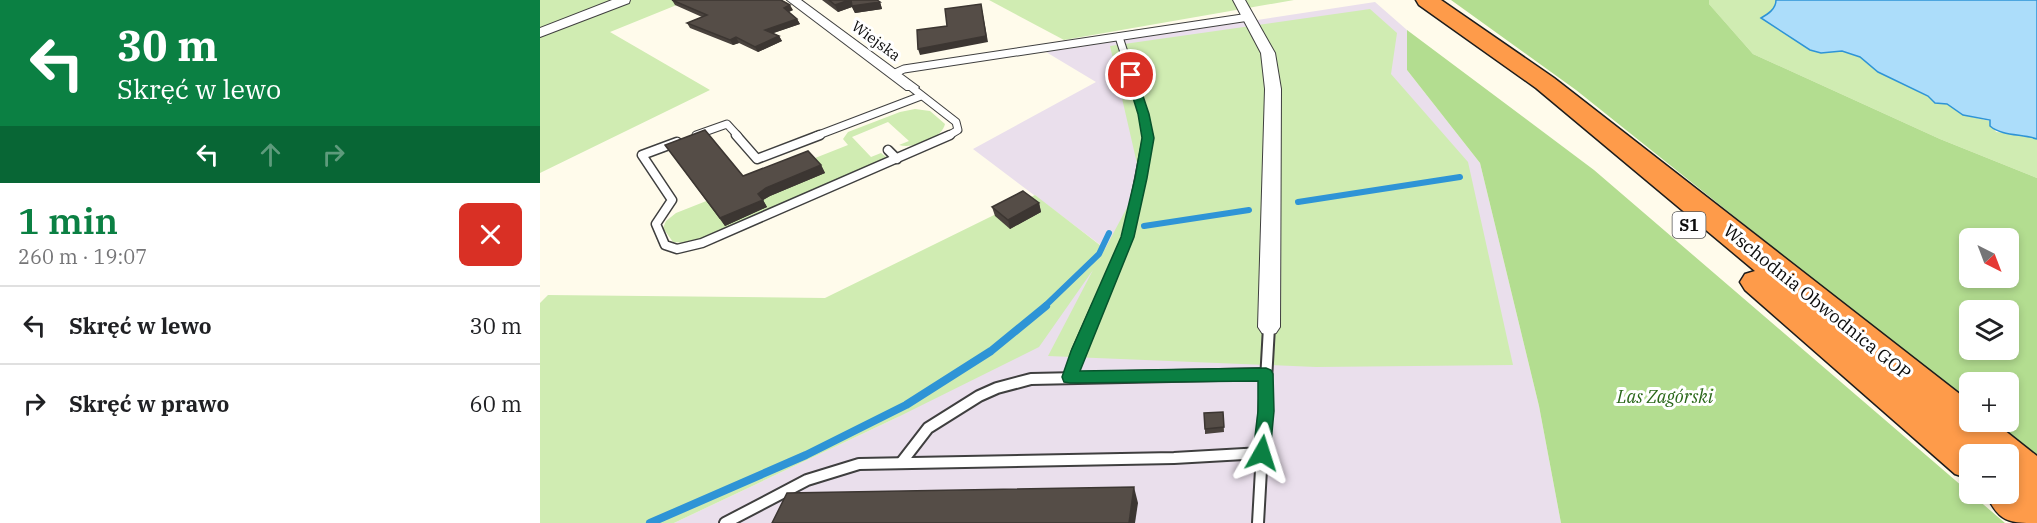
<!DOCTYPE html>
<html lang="pl">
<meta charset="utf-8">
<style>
:root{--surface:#fff;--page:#f6f6f6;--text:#202124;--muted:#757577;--line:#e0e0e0;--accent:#0b8043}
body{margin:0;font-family:"IBM Plex Serif",serif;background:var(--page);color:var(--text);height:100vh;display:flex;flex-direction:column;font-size:22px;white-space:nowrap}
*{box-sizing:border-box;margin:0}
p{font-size:20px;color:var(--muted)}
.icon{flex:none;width:33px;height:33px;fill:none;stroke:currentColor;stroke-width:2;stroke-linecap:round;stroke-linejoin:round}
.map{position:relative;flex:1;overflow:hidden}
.drawer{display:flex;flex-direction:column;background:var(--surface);width:540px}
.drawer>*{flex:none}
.banner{background:#0b8043;color:#fff;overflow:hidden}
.needle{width:39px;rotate:138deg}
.controls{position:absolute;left:1419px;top:228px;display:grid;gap:12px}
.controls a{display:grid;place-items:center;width:60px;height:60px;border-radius:9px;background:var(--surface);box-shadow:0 3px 9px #0003;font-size:30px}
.pin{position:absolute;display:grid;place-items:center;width:51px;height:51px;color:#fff;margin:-26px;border:3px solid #fff;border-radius:50%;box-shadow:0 2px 6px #0007}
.me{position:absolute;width:66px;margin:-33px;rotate:6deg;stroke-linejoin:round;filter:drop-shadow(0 0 4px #0008)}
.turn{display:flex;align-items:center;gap:21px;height:126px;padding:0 18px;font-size:27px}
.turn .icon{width:78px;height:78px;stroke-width:2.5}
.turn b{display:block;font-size:42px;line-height:51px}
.lanes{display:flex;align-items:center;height:57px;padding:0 18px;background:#0003;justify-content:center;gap:30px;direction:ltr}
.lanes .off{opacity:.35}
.round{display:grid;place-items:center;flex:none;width:63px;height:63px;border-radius:9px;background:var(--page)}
.headline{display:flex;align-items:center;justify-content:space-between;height:102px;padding:0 18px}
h1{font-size:36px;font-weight:600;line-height:45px;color:var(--accent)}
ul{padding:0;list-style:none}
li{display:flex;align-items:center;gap:18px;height:78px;padding:0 18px;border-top:2px solid var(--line)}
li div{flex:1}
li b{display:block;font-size:22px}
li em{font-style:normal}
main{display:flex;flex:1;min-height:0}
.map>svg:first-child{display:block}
.industrial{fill:#eadfec}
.green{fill:#d0ecb2}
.forest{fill:#b3dd90;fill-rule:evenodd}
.water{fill:#acddfa;stroke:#2e94d6;stroke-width:1.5}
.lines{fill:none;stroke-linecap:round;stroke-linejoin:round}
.stream-far1{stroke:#2e94d6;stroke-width:6}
.stream{stroke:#2e94d6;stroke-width:8}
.lane-far2-casing{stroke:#3f3f3f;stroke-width:9}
.lane-far1-casing{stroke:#3f3f3f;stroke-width:11}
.lane-casing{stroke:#3f3f3f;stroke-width:14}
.street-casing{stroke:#3f3f3f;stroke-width:2}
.highway-casing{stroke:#1d1d1d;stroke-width:3}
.lane-far2{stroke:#fff;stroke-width:7}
.lane-far1{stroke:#fff;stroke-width:8}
.lane{stroke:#fff;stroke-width:10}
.street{fill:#fff;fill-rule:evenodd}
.highway{fill:#fe9b4a;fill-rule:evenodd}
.wall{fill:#49423d}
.shaded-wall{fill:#3c3632}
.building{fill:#554d47;stroke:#3c3632;stroke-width:1.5}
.route{fill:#0b8043;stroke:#07532c;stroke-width:1.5}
.labels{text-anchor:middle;stroke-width:6;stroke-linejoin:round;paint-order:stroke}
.far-street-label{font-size:15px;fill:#0c0c0c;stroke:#fff}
.shield{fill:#fff;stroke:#555;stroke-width:1.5}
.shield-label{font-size:16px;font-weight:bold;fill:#0c0c0c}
.street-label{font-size:18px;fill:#0c0c0c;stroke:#fff}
.park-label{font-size:18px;font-style:italic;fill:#296719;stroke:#fff}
</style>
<main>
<section class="drawer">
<div class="banner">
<div class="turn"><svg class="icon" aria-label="left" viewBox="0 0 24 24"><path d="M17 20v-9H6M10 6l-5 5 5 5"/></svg><div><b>30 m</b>Skręć w lewo</div></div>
<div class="lanes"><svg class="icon" aria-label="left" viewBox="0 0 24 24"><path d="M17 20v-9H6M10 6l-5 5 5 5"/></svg><svg class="icon off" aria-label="ahead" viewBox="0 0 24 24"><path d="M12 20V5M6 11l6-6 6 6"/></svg><svg class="icon off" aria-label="right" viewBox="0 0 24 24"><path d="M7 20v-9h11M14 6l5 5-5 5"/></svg></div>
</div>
<div class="headline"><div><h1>1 min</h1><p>260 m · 19:07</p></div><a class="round" style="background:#d93025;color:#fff"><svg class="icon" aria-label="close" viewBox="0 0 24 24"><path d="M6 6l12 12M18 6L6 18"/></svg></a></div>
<ul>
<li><svg class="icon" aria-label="left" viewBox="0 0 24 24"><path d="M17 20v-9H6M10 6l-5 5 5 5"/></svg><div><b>Skręć w lewo</b></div><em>30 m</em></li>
<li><svg class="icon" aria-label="right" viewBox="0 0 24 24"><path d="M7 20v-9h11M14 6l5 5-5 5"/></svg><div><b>Skręć w prawo</b></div><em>60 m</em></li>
</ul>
</section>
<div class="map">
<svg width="1497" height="523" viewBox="0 0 1497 523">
<rect width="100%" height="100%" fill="#fffbeb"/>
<polygon class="industrial" points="835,2 867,30 867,70 940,163 999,406 1021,523 134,523 358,417 567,250 433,149 556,82 506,52"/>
<g class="green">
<polygon points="0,0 149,0 70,32 170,90 0,173"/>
<polygon points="449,0 754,0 524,40"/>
<path d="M 1169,0 L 1236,0 C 1236,9 1229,13 1222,17 L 1281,53 L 1302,51 L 1320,57 L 1338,72 L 1388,96 L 1399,104 L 1407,104 L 1414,107 L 1423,115 L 1450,121 L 1456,132 L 1483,134 L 1497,139 L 1497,178 L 1400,139 L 1213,54 L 1168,3 Z"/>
<polygon points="830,9 857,33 851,74 928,162 973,365 776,367 508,356 553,270 499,347 358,417 134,523 0,523 0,303 8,295 285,298 495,195 565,249 601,181 570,46"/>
<path d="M 375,109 L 390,111 L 405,124 C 402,139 373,149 359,145 L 369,141 L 348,122 L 312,137 L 331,157 L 341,153 L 346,157 L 345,160 L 165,239 L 147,243 L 133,242 L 123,228 L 126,221 L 136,213 L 308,145 L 303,139 L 308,132 L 360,112 Z"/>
</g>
<g class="forest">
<path d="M 911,0 L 1169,0 L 1169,4 L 1213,54 L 1400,139 L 1497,178 L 1497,458 L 1452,422 L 1468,422 L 1468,382 L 1430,382 L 1429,404 L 1036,90 ZM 1430,238 L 1468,238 L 1468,278 L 1430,278 ZM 1430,310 L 1468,310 L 1468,350 L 1430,350 Z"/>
<polygon points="867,30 1054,170 1465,523 1021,523 999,406 940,163 867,70"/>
</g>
<path class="water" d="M 1236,0 L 1497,0 L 1497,139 C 1483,134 1461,136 1450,126 L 1450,120 L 1423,115 L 1407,104 L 1395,103 L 1388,96 L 1338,72 L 1320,57 L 1302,51 L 1281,53 L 1270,50 L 1221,18 C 1228,14 1236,9 1236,0 Z"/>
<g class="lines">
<g class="stream-far1">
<polyline points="758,202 920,177"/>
<polyline points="604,226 709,210"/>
<polyline points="504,307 559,254 569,233"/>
</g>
<polyline class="stream" points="110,523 266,455 366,405 451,351 506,306"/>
<defs>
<g id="lane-far2">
<polyline points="579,37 604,114 608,136"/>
<polyline points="353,74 364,69 709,17"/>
<polyline points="371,87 416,122 418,130 408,136"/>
<polyline points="156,135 187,124 198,136"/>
<polyline points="276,136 381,96"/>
</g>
<g id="lane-far1">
<polyline points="196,135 217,159 280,135"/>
<polyline points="137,142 102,155 132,200 116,224 125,245 137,249 162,243 410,135"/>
<polyline points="348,150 357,159"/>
<polyline points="557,307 588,237 608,135"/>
</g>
<g id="lane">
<polyline points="530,377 538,351 558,306"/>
<polyline points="361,463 388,428 439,396 457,388 491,379 725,374"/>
<polyline points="185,523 267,480 319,464 634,458 722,453"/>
<polyline points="718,523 729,327"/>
</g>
<g id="street">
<polygon points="72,0 90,0 89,3 0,37 0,28"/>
<polygon points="247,0 261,0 379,87 376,90 366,90"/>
<polygon points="693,0 705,0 735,53 741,89 740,327 736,333 729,335 722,333 718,327 725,89 721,53"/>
</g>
<path id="highway" d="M 876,0 L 901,0 L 1014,78 L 1430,402 L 1430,422 L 1454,422 L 1497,456 L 1497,523 C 1468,523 1459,522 1446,494 L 1468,494 L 1468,454 L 1430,454 L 1430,479 L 1415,474 L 1205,290 L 1200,282 L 1205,274 L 1215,271 L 996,88 L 879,5 Z"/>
</defs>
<use href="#lane-far2" class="lane-far2-casing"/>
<use href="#lane-far1" class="lane-far1-casing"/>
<use href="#lane" class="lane-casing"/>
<use href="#street" class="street-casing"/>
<use href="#highway" class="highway-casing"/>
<use href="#lane-far2" class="lane-far2"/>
<use href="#lane-far1" class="lane-far1"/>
<use href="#lane" class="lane"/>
<use href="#street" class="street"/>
<use href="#highway" class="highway"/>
</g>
<g class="wall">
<polygon points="132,0 253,10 249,12 257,19 260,24 233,33 239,36 242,41 218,52 199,43 193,45 150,28 147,23 162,17 135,5"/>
<polygon points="282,0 337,0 340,2 342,9 315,13 312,7 298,12"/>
<polygon points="125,145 203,176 281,165 285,173 230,196 223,200 227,207 185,226"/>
<polygon points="499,203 501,212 470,229 455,216 452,207"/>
<polygon points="683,412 684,432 665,434 665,429"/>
</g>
<g class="shaded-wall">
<polygon points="309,0 340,2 342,9 315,13 312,7 298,12 295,5"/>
<polygon points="441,4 448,42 380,55 378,49"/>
<polygon points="250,5 253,10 246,13 244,8"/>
<polygon points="257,19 260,24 228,35 225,30"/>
<polygon points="239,36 242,41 218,52 215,47"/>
<polygon points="196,37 199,43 193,45 190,40"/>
<polygon points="281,165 285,173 230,196 223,200 227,207 185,226 180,218 226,188"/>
<polygon points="499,203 501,212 470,229 468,220"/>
<polygon points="594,487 598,503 595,523 589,523"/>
</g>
<g class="building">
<polygon points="132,0 241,0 250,5 244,8 257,19 225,30 239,36 215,47 196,37 190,40 147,23 167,15"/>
<polygon points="289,0 309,0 295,5"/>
<polygon points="311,0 337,0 340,2 312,6"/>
<polygon points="441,4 446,36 378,49 377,30 407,26 405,9"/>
<polygon points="165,130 203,176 268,151 281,165 226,188 218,194 223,200 180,218 125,145"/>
<polygon points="483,191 499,203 468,220 452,207"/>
<polygon points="683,412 684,427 665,429 664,413"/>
<polygon points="594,487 589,523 232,523 247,493"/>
</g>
<polygon class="route" points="591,72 596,75 609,114 614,138 607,178 594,237 540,371 726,368 731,370 733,374 734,411 730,453 728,459 722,461 716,459 713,453 718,411 718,381 530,383 524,382 522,377 531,351 581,237 595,178 602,138 598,114 586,75"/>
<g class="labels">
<g class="far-street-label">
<text transform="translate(336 41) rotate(36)" y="5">Wiejska</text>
</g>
<rect class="shield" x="1132.5" y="212" width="33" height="26" rx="4.5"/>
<g class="shield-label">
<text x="1149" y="231">S1</text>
</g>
<g class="street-label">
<text transform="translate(1277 302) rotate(39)" y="6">Wschodnia Obwodnica GOP</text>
</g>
<g class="park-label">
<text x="1125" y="403">Las Zagórski</text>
</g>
</g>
</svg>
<div class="controls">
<a><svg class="needle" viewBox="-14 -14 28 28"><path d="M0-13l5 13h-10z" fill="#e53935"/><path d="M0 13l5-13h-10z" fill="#757577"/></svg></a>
<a><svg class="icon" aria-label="layers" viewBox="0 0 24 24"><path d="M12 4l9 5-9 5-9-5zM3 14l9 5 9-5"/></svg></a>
<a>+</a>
<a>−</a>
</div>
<div class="pin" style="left:591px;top:75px;background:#d93025"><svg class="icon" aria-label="arrive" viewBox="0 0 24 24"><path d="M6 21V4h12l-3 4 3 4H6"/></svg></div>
<svg class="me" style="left:722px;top:453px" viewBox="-20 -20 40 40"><path d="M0-17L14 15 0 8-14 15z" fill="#0b8043" stroke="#fff" stroke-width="4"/></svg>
</div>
</main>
